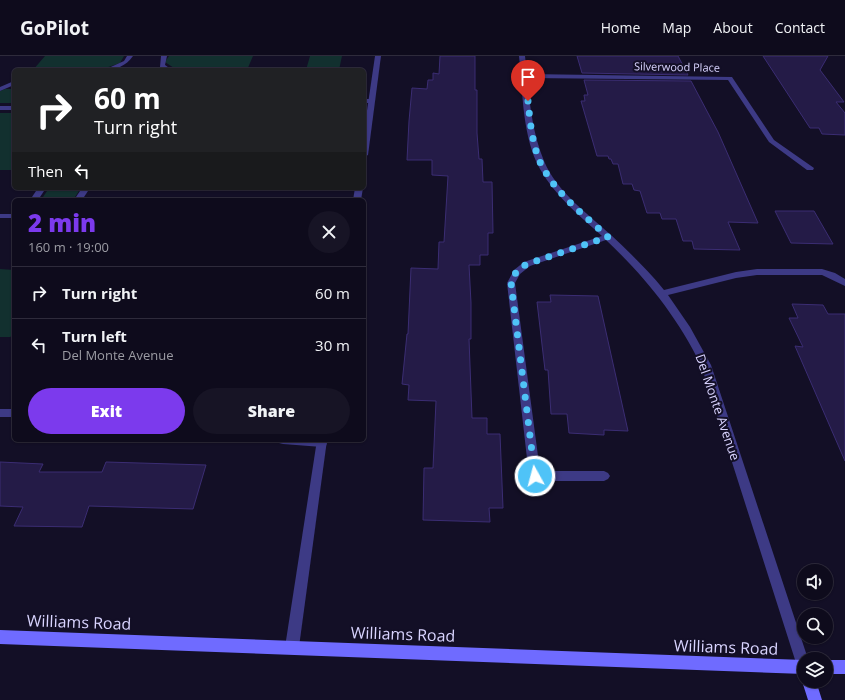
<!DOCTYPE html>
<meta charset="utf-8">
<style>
:root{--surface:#0e0b1c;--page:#171425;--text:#f1f3f6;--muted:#9b9ba3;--line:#2e2b3b;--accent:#7c3aed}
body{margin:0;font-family:"Open Sans",sans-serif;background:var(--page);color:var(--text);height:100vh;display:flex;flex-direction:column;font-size:15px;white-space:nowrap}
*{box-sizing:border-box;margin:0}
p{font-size:13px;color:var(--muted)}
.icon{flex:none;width:22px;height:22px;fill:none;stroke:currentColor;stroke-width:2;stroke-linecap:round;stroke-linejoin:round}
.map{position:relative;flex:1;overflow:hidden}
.panel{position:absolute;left:12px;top:142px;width:354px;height:244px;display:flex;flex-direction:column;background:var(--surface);border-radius:6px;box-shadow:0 1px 3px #0004,0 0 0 1px var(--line)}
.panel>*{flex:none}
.hud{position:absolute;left:12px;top:12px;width:354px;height:122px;border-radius:6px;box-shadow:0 1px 3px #0004,0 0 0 1px var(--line);background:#202124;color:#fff;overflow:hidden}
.tools{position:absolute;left:797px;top:508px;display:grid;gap:8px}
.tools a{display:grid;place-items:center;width:36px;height:36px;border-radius:50%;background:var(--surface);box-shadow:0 1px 3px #0004,0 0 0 1px var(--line);font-size:20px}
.pin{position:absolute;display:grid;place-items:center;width:34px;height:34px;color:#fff;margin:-41px -17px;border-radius:50% 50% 50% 0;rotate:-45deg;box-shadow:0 0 4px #0007}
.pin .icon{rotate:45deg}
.me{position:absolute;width:44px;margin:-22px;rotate:353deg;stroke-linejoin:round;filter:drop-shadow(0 0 3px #0008)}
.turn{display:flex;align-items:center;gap:14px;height:84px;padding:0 16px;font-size:18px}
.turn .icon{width:52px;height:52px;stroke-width:2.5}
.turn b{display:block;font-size:28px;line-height:34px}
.then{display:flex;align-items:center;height:38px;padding:0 16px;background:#0003;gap:8px;font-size:15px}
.round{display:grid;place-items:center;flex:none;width:42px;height:42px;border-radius:21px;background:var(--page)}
.headline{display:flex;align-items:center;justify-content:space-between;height:68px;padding:0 16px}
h1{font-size:24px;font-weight:800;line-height:30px;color:var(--accent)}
.button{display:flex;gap:8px;margin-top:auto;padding:8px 16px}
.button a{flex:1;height:46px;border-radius:24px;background:var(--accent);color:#fff;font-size:16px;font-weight:800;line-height:46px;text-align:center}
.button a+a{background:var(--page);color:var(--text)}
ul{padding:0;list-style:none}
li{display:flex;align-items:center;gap:12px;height:52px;padding:0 16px;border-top:1px solid var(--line)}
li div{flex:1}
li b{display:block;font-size:15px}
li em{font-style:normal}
header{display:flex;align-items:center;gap:24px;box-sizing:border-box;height:56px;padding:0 20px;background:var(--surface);border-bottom:1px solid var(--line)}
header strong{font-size:19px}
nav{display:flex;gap:22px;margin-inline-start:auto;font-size:14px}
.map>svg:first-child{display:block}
.green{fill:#12302f}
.building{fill:#241b47;stroke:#3b2d73}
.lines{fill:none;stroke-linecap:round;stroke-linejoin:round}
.lane{fill:#3d3a85;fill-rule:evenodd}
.street{fill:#3d3a85;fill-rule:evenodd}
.secondary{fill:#6f6bff;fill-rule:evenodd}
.route{stroke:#4fc3f7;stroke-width:7;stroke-dasharray:0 12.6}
.labels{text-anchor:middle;stroke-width:4;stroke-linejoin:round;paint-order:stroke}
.far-street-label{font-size:11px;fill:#d9d4ff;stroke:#130f26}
.street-label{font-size:13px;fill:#d9d4ff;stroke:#130f26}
.near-street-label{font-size:16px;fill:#d9d4ff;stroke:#130f26}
</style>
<header>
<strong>GoPilot</strong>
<nav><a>Home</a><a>Map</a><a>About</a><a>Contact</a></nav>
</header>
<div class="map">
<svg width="845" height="644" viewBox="0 0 845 644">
<rect width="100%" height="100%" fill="#130f26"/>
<g class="green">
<polygon points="45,0 124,0 120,7 100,14 33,14"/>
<polygon points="169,0 253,0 247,14 177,14 165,6"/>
<polygon points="310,0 342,0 339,14 306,14"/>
<polygon points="5,33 14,33 14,47 0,47 0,35"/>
<rect x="0" y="57" width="14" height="57"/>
<polygon points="49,132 81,132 73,144 41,144"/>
<polygon points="0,213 14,214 14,279 10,281 0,281"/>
</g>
<g class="building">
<polygon points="440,0 475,0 475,34 477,34 477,77 479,103 482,103 483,126 492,126 493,177 488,177 488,199 480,199 480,209 469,209 471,247 471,283 469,283 472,362 487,362 487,378 500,378 503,452 489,452 490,466 423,464 424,412 433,412 436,345 408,344 409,329 402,328 407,278 408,278 411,212 438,213 439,186 444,186 448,120 432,119 432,104 407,104 409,65 412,32 427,33 428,24 433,24 433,17 439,18"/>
<polygon points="577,0 678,0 688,19 582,17"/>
<polygon points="763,0 828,0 820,14 844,46 836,46 845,57 845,79 822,78 819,72 810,72"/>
<polygon points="584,24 691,25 718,76 758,167 728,166 740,194 694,193 692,185 683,185 676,163 662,163 660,157 647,157 640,135 634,134 632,128 623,128 618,108 613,108 611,103 609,103 608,100 597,100 581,45 585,45 584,39 588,39"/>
<polygon points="775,155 814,155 833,188 791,187"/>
<polygon points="550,239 598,240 628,375 604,374 604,379 569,377 567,358 551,358 548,314 545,314 537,246 551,246"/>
<polygon points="792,248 823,249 828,258 845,258 845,405 795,290 803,291 789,262 798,262"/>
<polygon points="0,406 43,408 39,416 102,416 106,406 206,409 193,453 89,450 82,471 14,470 23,451 0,450"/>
</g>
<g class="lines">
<g class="lane">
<path d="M 127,0 L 133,0 C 126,10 116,14 104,14 L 124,5 Z"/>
<polygon points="161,0 167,0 165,9 172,14 165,14 160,11"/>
<polygon points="14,25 14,29 0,35 0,31"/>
<polygon points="364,43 372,43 375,45 372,47 364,47"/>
<rect x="0" y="50" width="14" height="4"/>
<polygon points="38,132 46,132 38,144 30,144"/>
<polygon points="82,132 90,132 82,144 74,144"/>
<rect x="0" y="158" width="14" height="4"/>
<rect x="0" y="353" width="14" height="8"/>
<polygon points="278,384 326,384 327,387 326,390 322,391 283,388 279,387"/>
</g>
<g class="street">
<polygon points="375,0 381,0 368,99 364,101 364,75"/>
<path d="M 519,0 L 525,0 L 527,18 L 732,21 L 774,84 L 814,112 L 813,114 L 807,114 L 769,86 L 728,24 L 527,22 C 530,50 533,79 544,105 C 557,136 587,157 611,179 C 629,196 648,214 664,234 L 736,216 L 757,213 L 822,213 L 835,217 L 845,223 L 845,230 L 822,219 L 757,219 L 736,222 L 668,239 L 690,271 L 711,309 L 808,603 L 804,603 L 804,617 L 799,615 L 797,610 L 701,309 C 676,259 646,222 606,184 L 530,210 L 520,218 L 515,227 L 540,415 L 604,415 L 608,417 L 610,420 L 608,423 L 604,425 L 535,425 L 531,423 L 529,420 L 507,227 L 514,214 L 524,206 L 602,180 C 580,160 555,140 540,113 C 522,80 523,37 519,0 Z"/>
<polygon points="355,132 363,132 361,144 353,144"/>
<polygon points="317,384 327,384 299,591 297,596 292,598 287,596 285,591"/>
</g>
<g class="secondary">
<polygon points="0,574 804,604 804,618 0,588"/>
<rect x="826" y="604" width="19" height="14"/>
<polygon points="804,620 804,625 816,625 822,644 808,644 802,625"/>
</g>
</g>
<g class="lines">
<path class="route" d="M 528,45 C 530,65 532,87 540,106 C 554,136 584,159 608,181 L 527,208 C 518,213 514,217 511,227 L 535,420"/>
</g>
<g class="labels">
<g class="far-street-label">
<text transform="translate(677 11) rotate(1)" y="4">Silverwood Place</text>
</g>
<g class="street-label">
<text transform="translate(718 351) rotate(71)" y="5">Del Monte Avenue</text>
</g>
<g class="near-street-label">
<text transform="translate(79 566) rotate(2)" y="6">Williams Road</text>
<text transform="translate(403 578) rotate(2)" y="6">Williams Road</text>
<text transform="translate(726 591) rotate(2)" y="6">Williams Road</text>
</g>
</g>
</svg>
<div class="tools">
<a><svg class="icon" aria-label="sound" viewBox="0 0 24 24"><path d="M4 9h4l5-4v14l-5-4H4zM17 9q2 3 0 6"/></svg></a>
<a><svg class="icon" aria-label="search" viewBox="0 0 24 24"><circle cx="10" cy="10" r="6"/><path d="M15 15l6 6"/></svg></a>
<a><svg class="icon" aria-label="layers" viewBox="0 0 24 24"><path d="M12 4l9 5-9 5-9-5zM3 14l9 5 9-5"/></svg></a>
</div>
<div class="pin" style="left:528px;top:45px;background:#d93025"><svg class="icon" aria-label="arrive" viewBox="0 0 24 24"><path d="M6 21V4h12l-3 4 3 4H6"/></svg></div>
<svg class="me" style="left:535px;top:420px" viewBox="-20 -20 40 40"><circle r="17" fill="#4fc3f7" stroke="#fff" stroke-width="3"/><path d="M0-11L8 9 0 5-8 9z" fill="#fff"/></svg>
<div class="hud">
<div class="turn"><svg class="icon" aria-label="right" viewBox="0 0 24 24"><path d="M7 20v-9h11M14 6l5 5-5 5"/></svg><div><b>60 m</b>Turn right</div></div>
<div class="then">Then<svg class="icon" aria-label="left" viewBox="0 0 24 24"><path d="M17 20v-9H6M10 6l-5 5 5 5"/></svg></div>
</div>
<section class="panel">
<div class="headline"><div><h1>2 min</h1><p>160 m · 19:00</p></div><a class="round"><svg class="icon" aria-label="close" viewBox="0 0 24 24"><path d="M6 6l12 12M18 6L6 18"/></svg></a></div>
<ul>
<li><svg class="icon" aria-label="right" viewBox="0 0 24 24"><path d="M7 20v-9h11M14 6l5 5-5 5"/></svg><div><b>Turn right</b></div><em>60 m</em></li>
<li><svg class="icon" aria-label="left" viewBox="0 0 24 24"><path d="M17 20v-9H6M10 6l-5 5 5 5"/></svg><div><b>Turn left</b><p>Del Monte Avenue</p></div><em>30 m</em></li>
</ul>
<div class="button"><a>Exit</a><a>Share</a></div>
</section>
</div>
